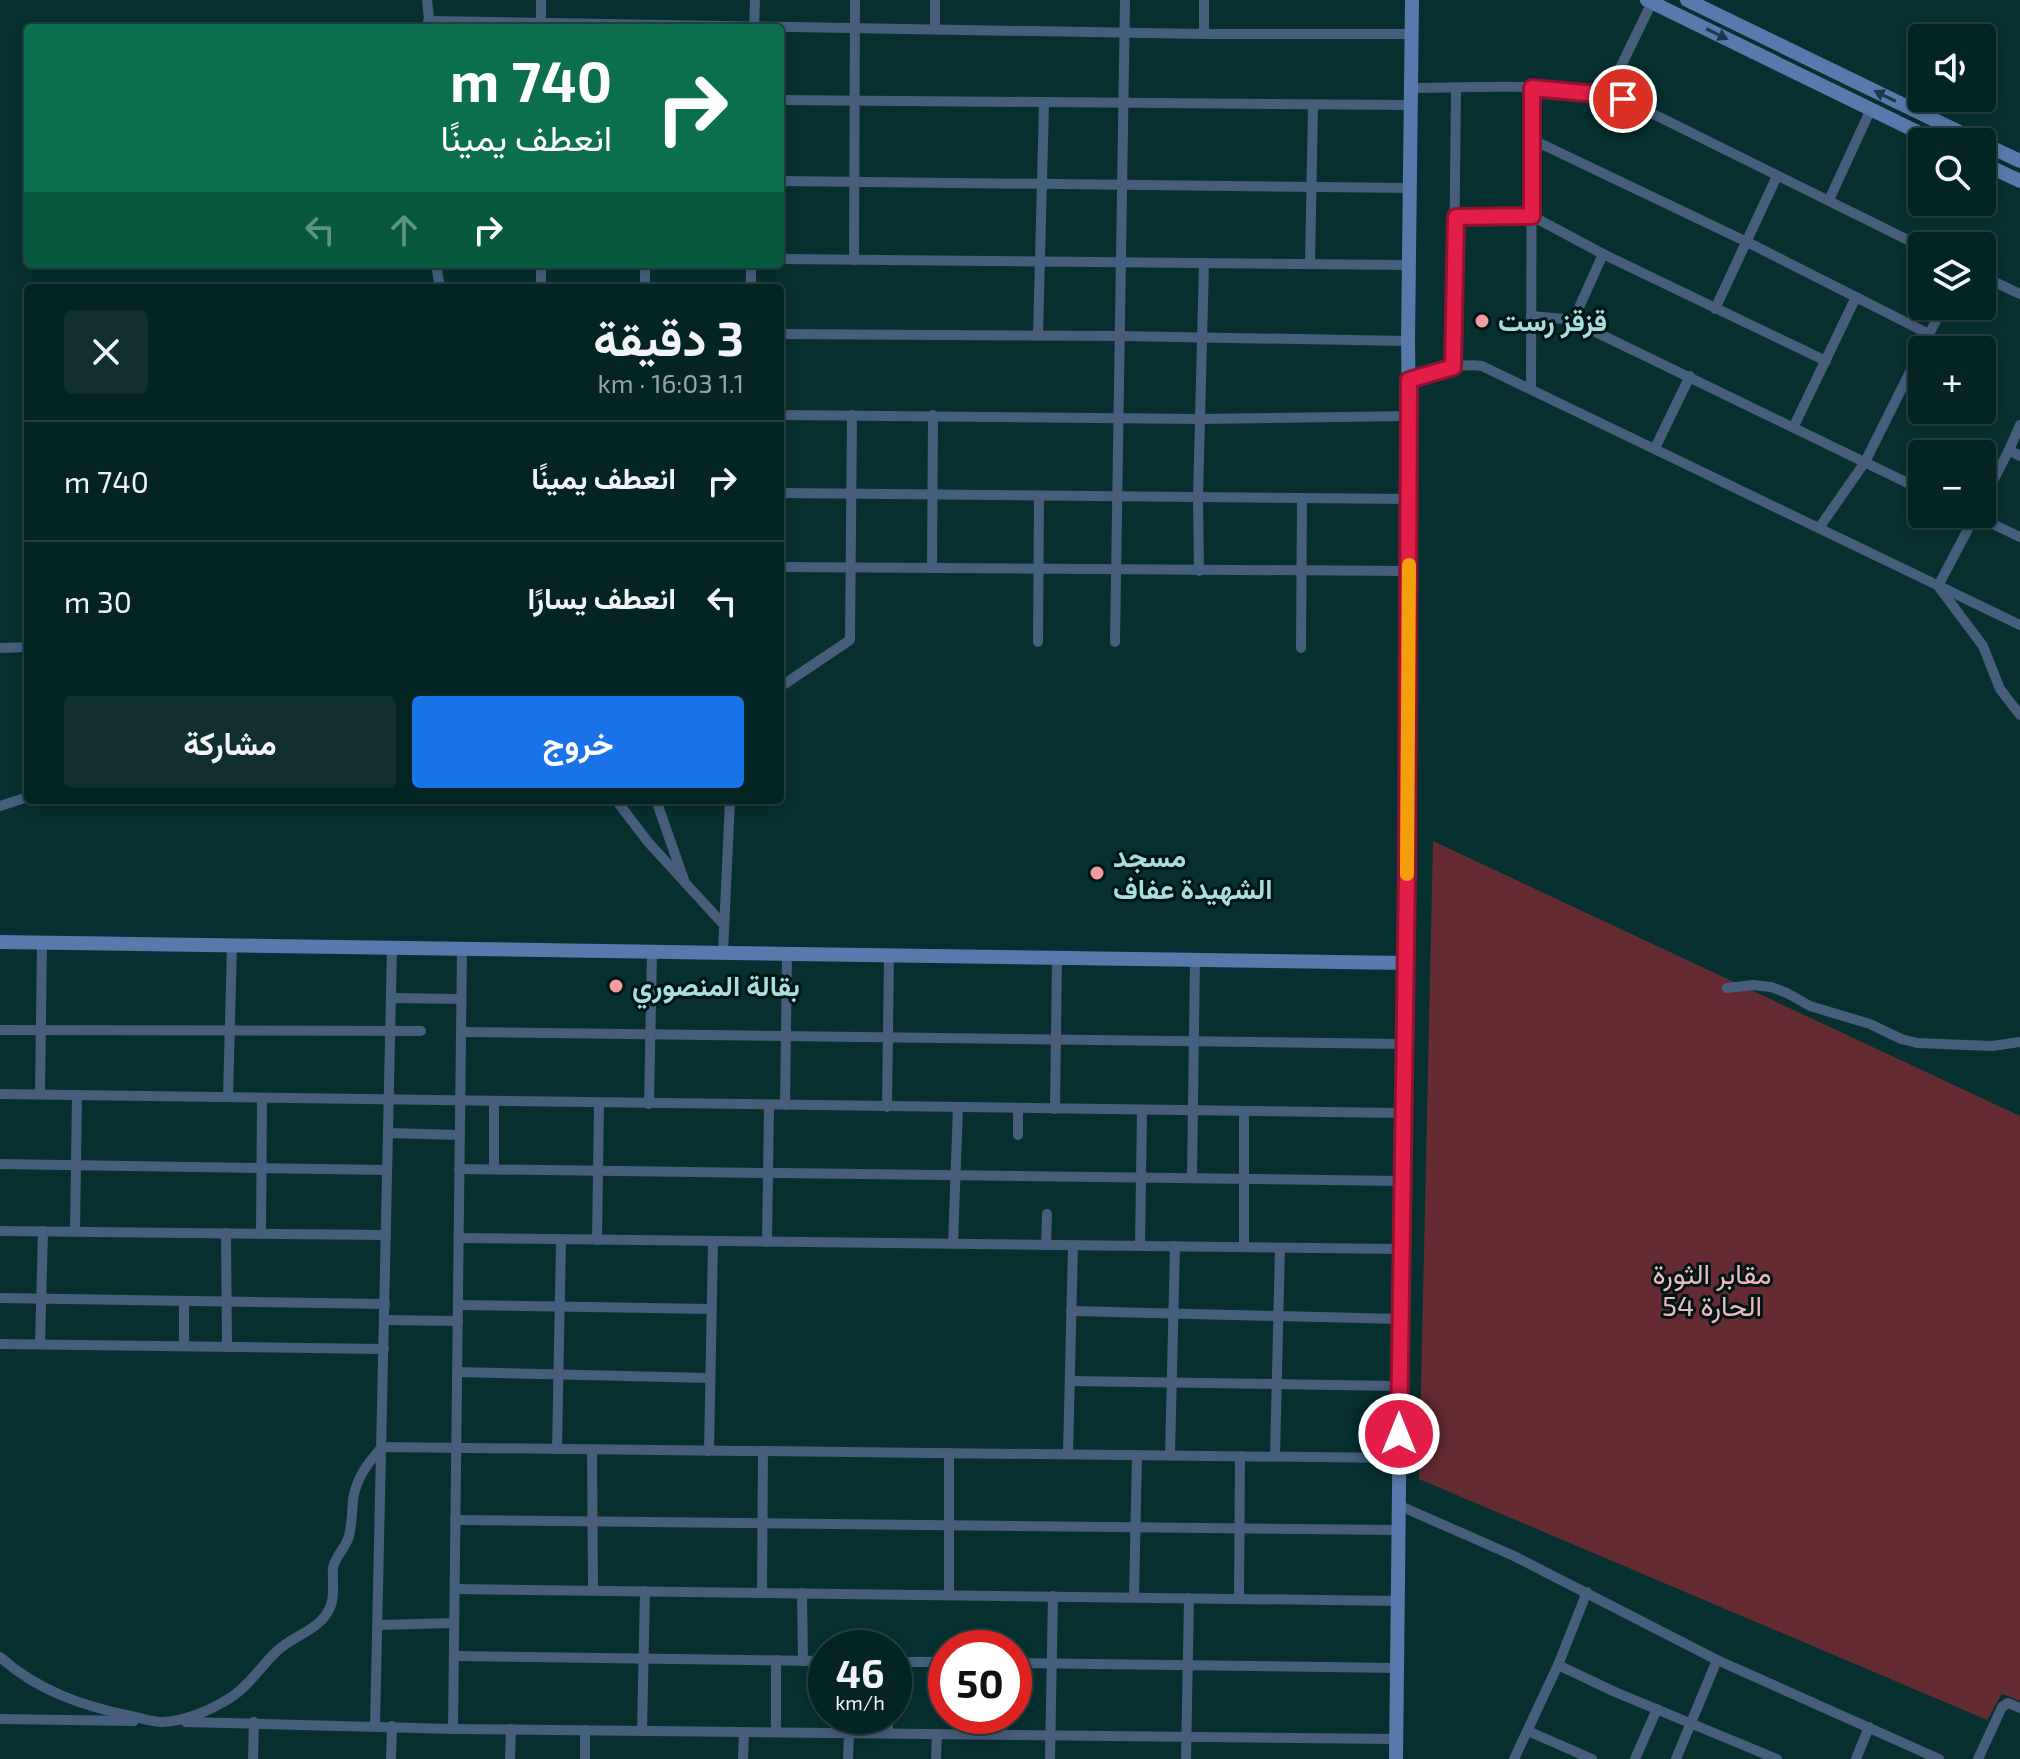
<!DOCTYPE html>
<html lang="ar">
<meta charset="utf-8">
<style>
:root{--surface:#042323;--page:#122f30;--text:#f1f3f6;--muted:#97a4a6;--line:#254041;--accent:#1a73e8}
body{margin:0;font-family:"Exo 2",Vazirmatn,sans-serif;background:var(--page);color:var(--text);direction:rtl;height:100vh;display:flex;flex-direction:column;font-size:30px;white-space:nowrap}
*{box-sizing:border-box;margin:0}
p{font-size:26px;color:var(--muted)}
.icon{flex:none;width:44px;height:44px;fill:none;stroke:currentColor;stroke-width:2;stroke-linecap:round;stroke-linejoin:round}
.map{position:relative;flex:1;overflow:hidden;direction:ltr}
.side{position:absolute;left:24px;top:284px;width:760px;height:520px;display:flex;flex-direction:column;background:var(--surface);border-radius:8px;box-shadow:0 4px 12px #0003,0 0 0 2px var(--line);direction:rtl}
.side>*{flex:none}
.guide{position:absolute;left:24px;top:24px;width:760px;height:244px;border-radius:8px;box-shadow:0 4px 12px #0003,0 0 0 2px var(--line);direction:rtl;background:#0b6e4f;color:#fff;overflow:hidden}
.fabs{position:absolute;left:1908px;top:24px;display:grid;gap:16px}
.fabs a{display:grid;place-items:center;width:88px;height:88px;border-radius:8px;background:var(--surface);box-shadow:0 4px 12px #0003,0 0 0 2px var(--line);font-size:40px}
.speed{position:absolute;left:808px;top:1630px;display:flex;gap:16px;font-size:40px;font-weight:700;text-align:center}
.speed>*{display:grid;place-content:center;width:104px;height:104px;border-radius:50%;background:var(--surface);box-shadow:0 4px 12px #0003,0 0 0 2px var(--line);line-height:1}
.speed small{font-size:20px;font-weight:400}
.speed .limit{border:12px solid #d22;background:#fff;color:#111}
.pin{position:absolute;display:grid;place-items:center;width:68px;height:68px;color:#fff;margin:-34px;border:4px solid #fff;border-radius:50%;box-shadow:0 2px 8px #0007}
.me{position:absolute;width:88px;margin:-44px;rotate:0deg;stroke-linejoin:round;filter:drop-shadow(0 0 6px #0008)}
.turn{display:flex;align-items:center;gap:28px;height:168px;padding:0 40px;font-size:36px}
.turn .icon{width:104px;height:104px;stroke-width:2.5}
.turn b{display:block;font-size:56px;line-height:68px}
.lanes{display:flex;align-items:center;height:76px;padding:0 40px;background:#0003;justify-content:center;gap:40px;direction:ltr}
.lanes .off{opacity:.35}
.round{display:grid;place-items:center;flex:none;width:84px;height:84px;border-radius:8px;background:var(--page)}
.overview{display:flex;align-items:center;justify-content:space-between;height:136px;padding:0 40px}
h1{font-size:48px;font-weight:700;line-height:60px}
.primary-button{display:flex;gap:16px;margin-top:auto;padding:16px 40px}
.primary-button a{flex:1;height:92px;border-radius:8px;background:var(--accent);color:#fff;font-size:32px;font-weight:700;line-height:92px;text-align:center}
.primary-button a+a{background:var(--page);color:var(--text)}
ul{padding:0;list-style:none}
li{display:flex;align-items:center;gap:24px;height:120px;padding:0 40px;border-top:2px solid var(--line)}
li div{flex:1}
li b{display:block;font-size:30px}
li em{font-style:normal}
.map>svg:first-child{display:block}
.green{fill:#642b32}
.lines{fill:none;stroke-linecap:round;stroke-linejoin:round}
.minor{stroke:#465d7c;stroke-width:10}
.secondary{stroke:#557aab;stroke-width:14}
.oneway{fill:#1e384a}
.route-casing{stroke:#92132f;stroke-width:20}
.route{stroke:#e11d48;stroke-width:14}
.slow{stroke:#f59e0b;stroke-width:14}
.poi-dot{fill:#f49aa1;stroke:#001515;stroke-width:3}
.labels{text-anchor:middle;stroke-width:6;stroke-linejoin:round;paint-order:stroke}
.poi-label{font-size:28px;font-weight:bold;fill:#aadedd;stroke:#001515;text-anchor:start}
.park-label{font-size:28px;fill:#f0babc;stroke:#001515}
</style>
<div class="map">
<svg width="2020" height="1759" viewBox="0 0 2020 1759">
<rect width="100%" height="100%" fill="#062f2f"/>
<polygon class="green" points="1433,841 2020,1116 2020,1701 2002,1694 1987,1720 1419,1479"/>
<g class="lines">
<g class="minor">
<polyline points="427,0 430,28"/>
<polyline points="428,21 1204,34 1412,34"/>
<polyline points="541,24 541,0"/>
<polyline points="754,28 755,0"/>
<polyline points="935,29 935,0"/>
<polyline points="1204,34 1204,0"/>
<path d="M 1411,88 C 1475,88 1562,81 1623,99 L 1922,247"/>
<polyline points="1607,95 1653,0"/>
<polyline points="780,100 1411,105"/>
<polyline points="1533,140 1747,242 1929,334 1865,462 1819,528"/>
<polyline points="780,181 1410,188"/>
<polyline points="1829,200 1871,109"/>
<polyline points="1456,217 1532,216 1603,254 1826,361"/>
<polyline points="780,259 1409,265"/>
<polyline points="854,260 855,0"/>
<polyline points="436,264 440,288"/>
<polyline points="1310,264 1313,106"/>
<polyline points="1982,276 2020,294"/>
<polyline points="541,288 541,264"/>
<polyline points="645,288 645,264"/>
<polyline points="751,288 751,264"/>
<polyline points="1715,309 1777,176"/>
<polyline points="1531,316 1564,319 1579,324 1922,490"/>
<polyline points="1573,321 1603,254"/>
<polyline points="780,334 1120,336 1408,341"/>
<polyline points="1929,334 1944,306"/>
<polyline points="1038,335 1044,104"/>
<polyline points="1453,367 1456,88"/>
<path d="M 1409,380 C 1433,371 1457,363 1482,366 L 2020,625"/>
<polyline points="1531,388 1532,88"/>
<polyline points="780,415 1200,419 1410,416"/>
<polyline points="1794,426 1856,297"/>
<polyline points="1655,448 1690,376"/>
<polyline points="2009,450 2020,425"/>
<polyline points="780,493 1410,499"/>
<polyline points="1982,502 2009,450 2020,456"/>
<polyline points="1972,514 2020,537"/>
<polyline points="1976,514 1938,586 1983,646 2000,689 2020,715"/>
<polyline points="780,567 1409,571"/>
<polyline points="932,567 933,415"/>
<polyline points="1199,571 1198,497 1204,263"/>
<polyline points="1038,642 1039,496"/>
<polyline points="1115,642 1125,0"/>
<polyline points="0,648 28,647"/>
<polyline points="1301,648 1302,498"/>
<polyline points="780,687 850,640 852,415"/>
<polyline points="616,800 648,842 723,924"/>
<polyline points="656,800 684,880"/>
<polyline points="0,806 28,797"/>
<polyline points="723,952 730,800"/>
<polyline points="1727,988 1753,985 1771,987 1787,993 1810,1006 1870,1024 1901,1039 1917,1043 1992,1046 2020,1042"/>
<polyline points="391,998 461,999"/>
<polyline points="0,1030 421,1031"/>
<polyline points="461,1032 1404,1044"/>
<polyline points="0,1094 1402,1113"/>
<polyline points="40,1094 42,943"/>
<polyline points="228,1097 232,945"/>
<polyline points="649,1104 652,951"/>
<polyline points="785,1105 787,953"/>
<polyline points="887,1107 889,954"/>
<polyline points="1018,1108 1018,1135"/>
<polyline points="1055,1109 1057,957"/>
<polyline points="1244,1111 1244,1247"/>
<polyline points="388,1133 460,1135"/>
<polyline points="0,1164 387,1170"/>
<polyline points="459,1169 1402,1181"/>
<polyline points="494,1169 494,1102"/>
<polyline points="1192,1178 1195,958"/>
<polyline points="0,1231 386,1235"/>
<polyline points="75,1231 77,1095"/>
<polyline points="226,1233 227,1347"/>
<polyline points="261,1233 262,1098"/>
<polyline points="459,1238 1400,1249"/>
<polyline points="597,1240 599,1103"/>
<polyline points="767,1242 769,1105"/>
<polyline points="953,1244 958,1107"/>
<polyline points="1046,1245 1047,1214"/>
<polyline points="1140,1246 1142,1110"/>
<polyline points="0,1298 385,1304"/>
<polyline points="458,1305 712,1309"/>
<polyline points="1071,1311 1400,1319"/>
<polyline points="384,1320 458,1321"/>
<polyline points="0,1344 384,1349"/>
<polyline points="40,1344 43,1231"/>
<polyline points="184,1346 184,1301"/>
<polyline points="457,1372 710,1378"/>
<polyline points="1070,1381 1399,1386"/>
<polyline points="557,1449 561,1240"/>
<polyline points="592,1449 593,1590"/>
<polyline points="709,1451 713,1241"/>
<polyline points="1068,1454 1073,1245"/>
<polyline points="1170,1455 1175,1246"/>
<polyline points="1275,1456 1280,1248"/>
<polyline points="1398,1505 1514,1556 1717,1660 1939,1759"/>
<polyline points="455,1520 1398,1530"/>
<polyline points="455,1589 1398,1601"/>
<polyline points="762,1592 763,1451"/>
<polyline points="802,1593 803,1661"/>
<polyline points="949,1595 949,1453"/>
<polyline points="1134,1597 1137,1455"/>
<polyline points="1239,1598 1240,1456"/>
<polyline points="378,1625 454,1623"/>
<polyline points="454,1656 826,1661"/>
<path d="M 0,1657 C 38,1691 83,1706 131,1716 C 141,1718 152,1722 161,1722 C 184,1722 211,1710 230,1698 C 249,1686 260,1667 277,1651 C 295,1634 322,1630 331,1605 C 335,1593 332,1580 333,1568 C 335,1556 346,1548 349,1536 C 352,1524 352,1512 353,1500 C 356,1478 368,1463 382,1447 L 1399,1458"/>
<polyline points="894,1662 946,1662"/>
<polyline points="1014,1663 1397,1668"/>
<polyline points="1558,1665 1615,1692 1777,1759"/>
<polyline points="0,1719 134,1721"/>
<polyline points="186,1722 453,1729 1396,1739"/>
<polyline points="375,1726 392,947"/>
<polyline points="453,1729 462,948"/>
<polyline points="642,1731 645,1591"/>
<polyline points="1528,1731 1592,1759"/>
<polyline points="776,1732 776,1660"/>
<polyline points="888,1733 888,1716"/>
<polyline points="253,1759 254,1722"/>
<polyline points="391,1759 392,1726"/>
<polyline points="510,1759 511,1729"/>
<polyline points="585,1759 585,1730"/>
<polyline points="743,1759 744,1732"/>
<polyline points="848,1759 849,1733"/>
<polyline points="936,1759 937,1734"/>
<polyline points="1050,1759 1053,1596"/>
<polyline points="1186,1759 1189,1598"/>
<polyline points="1514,1759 1558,1665 1587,1592"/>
<polyline points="1635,1759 1657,1709"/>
<polyline points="1676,1759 1717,1660"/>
<polyline points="1856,1759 1869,1727"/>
<polyline points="1978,1759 2002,1707 2008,1703 2020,1708"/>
</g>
<g class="secondary">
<polyline points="1647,0 1938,142"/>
<polyline points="1687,0 1980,142"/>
<polyline points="1982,143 2020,161"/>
<polyline points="1982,163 2020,181"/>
<polyline points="0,942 1406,963"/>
<polyline points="1396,1759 1410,499 1408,341 1412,0"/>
</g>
</g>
<defs><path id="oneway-solid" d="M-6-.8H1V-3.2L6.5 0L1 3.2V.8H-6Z" transform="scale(2)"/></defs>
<g class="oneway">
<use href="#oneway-solid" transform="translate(1717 34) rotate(26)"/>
<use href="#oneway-solid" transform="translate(1885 96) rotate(-154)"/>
</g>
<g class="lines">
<defs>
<polyline id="route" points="1399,1434 1407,873 1409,380 1453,367 1456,217 1532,216 1532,88 1607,95 1623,99"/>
</defs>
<use href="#route" class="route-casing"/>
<use href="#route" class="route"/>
<polyline class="slow" points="1407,874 1409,565"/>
</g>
<g class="poi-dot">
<circle cx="1482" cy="321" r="8"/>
<circle cx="1097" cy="873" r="8"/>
<circle cx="616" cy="986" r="8"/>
</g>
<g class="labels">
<g class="poi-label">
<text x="1498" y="331">قزقز رست</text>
<text x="1113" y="867">مسجد<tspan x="1113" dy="32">الشهيدة عفاف</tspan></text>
<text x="632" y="996">بقالة المنصوري</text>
</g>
<g class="park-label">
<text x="1712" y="1284">مقابر الثورة<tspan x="1712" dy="32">الحارة 54</tspan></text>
</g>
</g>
</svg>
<div class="fabs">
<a><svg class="icon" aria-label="sound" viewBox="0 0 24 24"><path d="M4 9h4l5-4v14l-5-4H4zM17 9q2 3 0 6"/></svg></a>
<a><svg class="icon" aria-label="search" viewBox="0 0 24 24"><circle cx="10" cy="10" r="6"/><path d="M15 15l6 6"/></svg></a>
<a><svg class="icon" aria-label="layers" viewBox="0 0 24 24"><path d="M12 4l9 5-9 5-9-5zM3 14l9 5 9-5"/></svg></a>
<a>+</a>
<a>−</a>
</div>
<div class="speed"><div>46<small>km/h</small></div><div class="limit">50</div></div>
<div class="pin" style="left:1623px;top:99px;background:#d93025"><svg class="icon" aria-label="arrive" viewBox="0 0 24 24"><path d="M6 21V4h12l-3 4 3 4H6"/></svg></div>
<svg class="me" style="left:1399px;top:1434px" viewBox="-20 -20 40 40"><circle r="17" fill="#e11d48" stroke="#fff" stroke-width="3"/><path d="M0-11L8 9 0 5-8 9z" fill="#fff"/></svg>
<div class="guide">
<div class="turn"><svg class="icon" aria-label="right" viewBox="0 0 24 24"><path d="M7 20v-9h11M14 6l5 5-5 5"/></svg><div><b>740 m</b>انعطف يمينًا</div></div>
<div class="lanes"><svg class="icon off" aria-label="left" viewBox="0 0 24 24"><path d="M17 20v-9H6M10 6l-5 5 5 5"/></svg><svg class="icon off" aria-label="ahead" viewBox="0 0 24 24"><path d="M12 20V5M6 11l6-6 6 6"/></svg><svg class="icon" aria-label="right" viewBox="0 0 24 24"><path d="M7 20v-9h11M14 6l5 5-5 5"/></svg></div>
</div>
<section class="side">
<div class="overview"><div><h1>3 دقيقة</h1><p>1.1 km · 16:03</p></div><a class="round"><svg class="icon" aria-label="close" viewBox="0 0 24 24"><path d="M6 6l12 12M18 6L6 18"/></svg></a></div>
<ul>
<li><svg class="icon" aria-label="right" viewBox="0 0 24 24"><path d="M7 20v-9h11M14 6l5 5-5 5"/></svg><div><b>انعطف يمينًا</b></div><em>740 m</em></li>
<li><svg class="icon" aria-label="left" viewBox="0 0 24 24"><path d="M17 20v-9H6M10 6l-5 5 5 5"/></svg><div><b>انعطف يسارًا</b></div><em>30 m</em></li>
</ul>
<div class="primary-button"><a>خروج</a><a>مشاركة</a></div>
</section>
</div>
